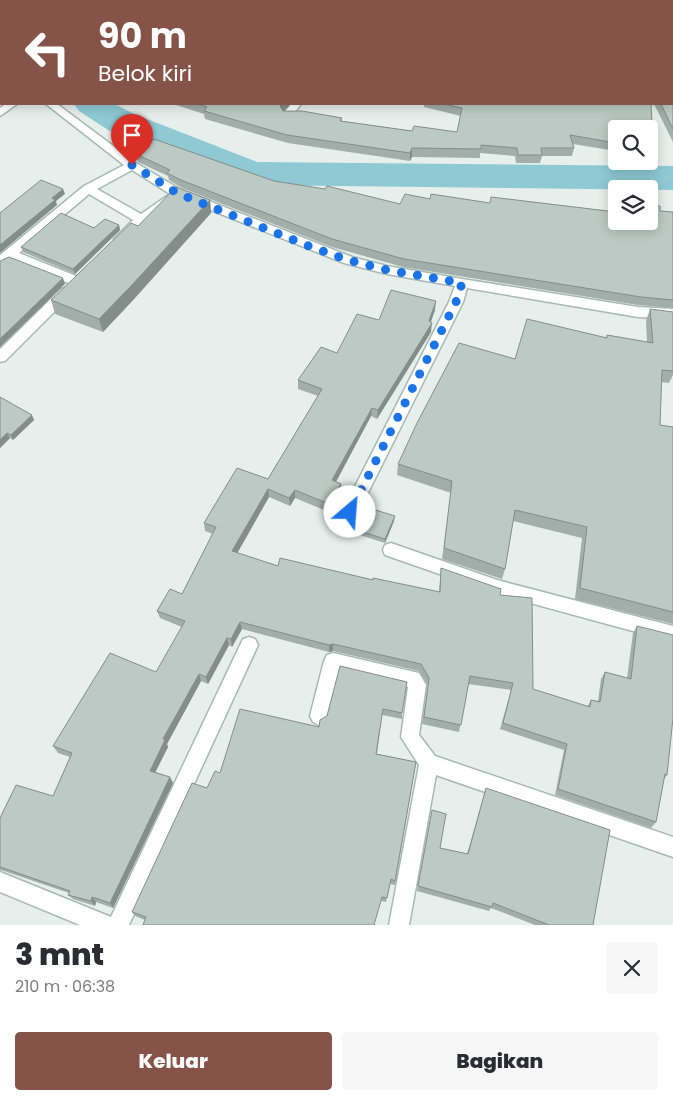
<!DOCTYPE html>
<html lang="id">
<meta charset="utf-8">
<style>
:root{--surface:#fff;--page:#f7f7f7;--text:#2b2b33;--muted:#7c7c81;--accent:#855347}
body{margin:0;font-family:Poppins,sans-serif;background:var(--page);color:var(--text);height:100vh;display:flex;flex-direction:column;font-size:19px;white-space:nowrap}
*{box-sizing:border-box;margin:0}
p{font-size:16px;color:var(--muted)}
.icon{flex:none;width:28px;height:28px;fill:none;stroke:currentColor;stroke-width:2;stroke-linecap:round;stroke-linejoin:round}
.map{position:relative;height:925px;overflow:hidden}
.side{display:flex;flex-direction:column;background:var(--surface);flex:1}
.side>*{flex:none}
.banner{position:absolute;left:0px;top:0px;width:674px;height:105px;box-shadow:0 2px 12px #0003;background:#855347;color:#fff;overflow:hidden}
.tools{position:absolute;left:608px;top:120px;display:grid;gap:10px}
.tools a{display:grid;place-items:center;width:50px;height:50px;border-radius:5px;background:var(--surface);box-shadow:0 2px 12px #0003;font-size:25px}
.pin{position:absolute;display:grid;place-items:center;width:42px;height:42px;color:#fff;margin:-51px -21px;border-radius:50% 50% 50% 0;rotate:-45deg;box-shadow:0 0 5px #0007}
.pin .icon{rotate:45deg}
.me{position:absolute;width:55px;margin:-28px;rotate:27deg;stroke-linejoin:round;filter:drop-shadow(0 0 4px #0008)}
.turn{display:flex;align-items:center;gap:18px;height:105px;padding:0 15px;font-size:22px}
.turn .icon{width:65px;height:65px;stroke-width:2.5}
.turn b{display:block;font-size:35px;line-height:42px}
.round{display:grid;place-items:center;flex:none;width:52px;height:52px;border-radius:5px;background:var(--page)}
.headline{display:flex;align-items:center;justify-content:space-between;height:85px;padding:0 15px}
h1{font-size:30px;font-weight:800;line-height:38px}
.button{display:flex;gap:10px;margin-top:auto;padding:10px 15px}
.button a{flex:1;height:58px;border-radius:5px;background:var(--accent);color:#fff;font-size:20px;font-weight:800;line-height:58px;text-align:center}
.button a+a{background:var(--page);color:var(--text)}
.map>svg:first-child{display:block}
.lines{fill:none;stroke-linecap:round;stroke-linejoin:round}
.river{fill:#8ec9d4;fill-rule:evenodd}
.minor-casing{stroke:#a8b8b2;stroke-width:3}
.minor{fill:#fff;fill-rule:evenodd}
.wall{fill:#a1aea9}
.shaded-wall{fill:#838d89}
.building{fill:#bbcac4;stroke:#838d89}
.route{stroke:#1a73e8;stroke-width:9;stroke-dasharray:0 16.2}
</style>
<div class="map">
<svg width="673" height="925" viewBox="0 0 673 925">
<rect width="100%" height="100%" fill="#e6efeb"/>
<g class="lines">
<g class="river">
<polygon points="0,18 1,19 1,39 0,38"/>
<polygon points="74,104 115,104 134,114 257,162 673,166 673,190 252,185 108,130 79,111"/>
</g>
<defs>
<g id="minor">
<rect x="0" y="74" width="1" height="7"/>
<polygon points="6,104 17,104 0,116 0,108"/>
<path d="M 46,104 L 57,104 L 136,163 L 181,190 L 352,257 L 387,266 L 462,279 L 638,307 L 673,309 L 673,319 L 638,317 L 467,288 L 463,302 L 356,517 L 350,518 L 344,517 L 342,512 L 449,302 L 455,286 L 387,274 L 344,263 L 178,197 L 145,222 L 124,242 L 120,243 L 114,239 L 133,220 L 89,194 L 19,253 L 81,278 L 82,281 L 81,284 L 71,284 L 11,260 L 0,266 L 0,255 L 5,251 L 84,186 L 124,165 ZM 132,170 L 170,194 L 141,214 L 97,189 Z"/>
<polygon points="291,104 301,104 291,117 283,117 282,115"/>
<polygon points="66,288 72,292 71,295 5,361 0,362 0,349 61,289"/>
<polygon points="391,543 497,580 673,626 673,642 497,594 385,555 383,550 385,545"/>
<polygon points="249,637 255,639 258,645 129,925 80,925 0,892 0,872 111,917 243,639"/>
<polygon points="333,653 419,673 426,685 419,735 435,756 673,837 673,857 436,775 409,925 389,925 419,765 401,737 408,687 339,670 325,722 319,725 313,722 310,716 324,661 327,655"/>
</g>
</defs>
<use href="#minor" class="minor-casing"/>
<use href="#minor" class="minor"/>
</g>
<g class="wall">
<polygon points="193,0 673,0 673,51 672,52 672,1 198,1"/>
<polygon points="0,33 1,34 1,72 0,72"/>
<polygon points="673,53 673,142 654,104 672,104"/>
<polygon points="173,104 291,104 284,111 342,118 342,121 412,131 457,132 461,116 424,107 424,104 651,104 650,148 649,152 649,129 616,129 616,151 573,144 574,148 572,156 542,156 540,163 516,163 515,156 480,153 480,158 412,157 410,161 288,143 205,119 204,114"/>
<polygon points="136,154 274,181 400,204 430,199 616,221 660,211 673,212 673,308 638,305 403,267 332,247 182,188 169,180 168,176 138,162"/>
<polygon points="210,200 211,213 134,299 103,332 55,314 51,300 138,226"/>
<polygon points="119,225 120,230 75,274 23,252 21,247 94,228"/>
<polygon points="650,309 673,371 673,375 669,383 661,382 660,425 673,427 673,624 575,599 582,538 513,521 505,569 502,579 442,559 451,493 397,475 398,464 515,359 606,337 607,335 647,342 646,321"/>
<polygon points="435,310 431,322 431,332 377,419 371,416 336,482 341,493 329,512 295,498 290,506 269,497 237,553 278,566 439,592 441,568 500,595 533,689 587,707 591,700 598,701 601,679 605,672 627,678 633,633 637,626 667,775 664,779 656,822 651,828 555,795 564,750 500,729 511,690 468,684 459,732 422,724 428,685 419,671 333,651 329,652 242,629 232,647 229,645 208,684 201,681 167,744 168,747 155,772 170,777 173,783 113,908 96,902 95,906 73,899 68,895 69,893 1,870 0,871 0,818 53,796 70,757 58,753 53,746 156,672 182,627 160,618 157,611 182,594 213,534 205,531 204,523 268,479 318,396 298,389 298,380 337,353 379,320"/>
<polygon points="0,397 34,420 13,440 10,438 0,448"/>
<polygon points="394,521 385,543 360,535 360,531"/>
<polygon points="340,666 402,713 402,719 382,715 377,754 416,762 395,885 390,884 386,902 381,901 145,920 135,916 132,912 207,788 220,773 319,727 327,716"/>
<polygon points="486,788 593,925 535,925 491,908 489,911 417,891 432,810 440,848 467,854"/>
</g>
<g class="shaded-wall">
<polygon points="145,0 158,0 156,1 143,1"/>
<polygon points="282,104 291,104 281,114 280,106"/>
<polygon points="412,148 412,157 410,161 410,153"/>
<polygon points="63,189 65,194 56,201 57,205 0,253 0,245 52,198"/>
<polygon points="210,200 211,213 134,299 103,332 99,319"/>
<polygon points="119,225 120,230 75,274 73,269"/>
<polygon points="63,278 65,284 0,347 0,339"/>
<polygon points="436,301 435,310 428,329 432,323 431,332 377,419 378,410 429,321"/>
<polygon points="372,408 371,416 332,489 332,480"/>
<polygon points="32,415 34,420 13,440 11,435"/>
<polygon points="7,433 10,438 0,448 0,440"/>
<polygon points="341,484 341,493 329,512 329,504"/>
<polygon points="268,489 269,497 234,559 232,551"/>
<polygon points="295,490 295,498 290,506 289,498"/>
<polygon points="395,516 394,521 385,543 385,539"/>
<polygon points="240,622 242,629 232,647 231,639"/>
<polygon points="227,638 229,645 208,684 206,677"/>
<polygon points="333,644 333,651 329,652 329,645"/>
<polygon points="199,674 201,681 167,744 168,747 153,777 150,771 163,739"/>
<polygon points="170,777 173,783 113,908 110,903"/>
<polygon points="92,897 96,902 95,906 91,901"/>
</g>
<g class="building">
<polygon points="37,0 145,0 143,1 38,1"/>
<polygon points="224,0 673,0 673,48 672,50 672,1 230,1"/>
<polygon points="0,33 1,34 1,63 0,62"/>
<polygon points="672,53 673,53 673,129 661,104 672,104"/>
<polygon points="197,104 282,104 280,106 283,111 302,111 342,118 340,121 412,131 414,126 457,132 462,108 444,104 651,104 652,124 650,148 649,148 649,129 616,129 616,143 570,135 574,148 541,148 542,155 518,155 517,148 481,145 481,149 412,148 410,153 287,135 204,111 207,107"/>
<polygon points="154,139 274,181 325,189 327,186 400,204 405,194 430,199 431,194 490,203 491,197 616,212 616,221 649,221 649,205 660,206 660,211 673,212 673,300 641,297 404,259 332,239 181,180 167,173 170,170 136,154"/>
<polygon points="41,180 63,189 52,198 55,200 0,245 0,213"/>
<polygon points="176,187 210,200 131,286 99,319 51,300 131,223 138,226"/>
<polygon points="61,213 94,228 105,219 119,225 73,269 21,247"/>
<polygon points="9,257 63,278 0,339 0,261"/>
<polygon points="391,290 436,301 429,321 432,323 378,410 372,408 332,480 341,484 329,504 295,490 289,498 268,489 232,551 278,566 280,558 373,580 373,578 440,592 441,568 501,589 500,595 532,598 533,689 590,707 591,700 600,702 605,672 631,679 637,626 673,635 673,718 667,775 665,774 656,822 558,789 567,744 503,723 513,683 470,676 461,725 424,717 429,678 421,664 333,644 329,645 240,622 231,639 227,638 206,677 199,674 163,739 165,740 150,771 170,777 110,903 92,897 91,901 68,895 70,891 0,867 0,818 16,785 53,796 72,753 53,746 110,653 156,672 185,621 157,611 170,589 182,594 216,527 204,523 237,468 268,479 322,389 298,380 321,347 337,353 357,314 379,320"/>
<polygon points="650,309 673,312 673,371 662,370 660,425 673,427 673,612 580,588 587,527 515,510 505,569 444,548 452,481 398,464 417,423 459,343 515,359 527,319 607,338 607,335 653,343"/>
<polygon points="0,397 32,415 11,435 7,433 0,440"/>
<polygon points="369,508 395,516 385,539 360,531"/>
<polygon points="340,666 407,682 402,713 383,709 376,754 416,762 395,881 391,879 387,898 382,897 374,925 143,925 146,917 132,912 192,783 207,788 215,771 220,773 240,709 319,727 320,720 327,716"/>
<polygon points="486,788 610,830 593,925 549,925 493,903 492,907 418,886 432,810 446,814 440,848 468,854"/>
</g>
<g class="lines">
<polyline class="route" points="132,165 177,193 311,247 348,260 387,270 462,283 456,302 350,512"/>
</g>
</svg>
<div class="tools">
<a><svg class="icon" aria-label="search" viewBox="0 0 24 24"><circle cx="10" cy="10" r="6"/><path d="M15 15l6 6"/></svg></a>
<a><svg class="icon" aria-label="layers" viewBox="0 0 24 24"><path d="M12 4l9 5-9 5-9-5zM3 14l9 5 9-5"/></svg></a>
</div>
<div class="pin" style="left:132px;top:165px;background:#d93025"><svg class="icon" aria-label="arrive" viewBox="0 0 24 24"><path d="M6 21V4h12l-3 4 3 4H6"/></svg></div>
<svg class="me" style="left:350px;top:512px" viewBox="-20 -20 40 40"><circle r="19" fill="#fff"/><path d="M0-13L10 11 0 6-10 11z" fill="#1a73e8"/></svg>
<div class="banner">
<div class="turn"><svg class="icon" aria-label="left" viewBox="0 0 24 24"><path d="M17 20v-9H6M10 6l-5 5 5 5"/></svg><div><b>90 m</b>Belok kiri</div></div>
</div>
</div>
<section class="side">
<div class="headline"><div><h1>3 mnt</h1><p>210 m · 06:38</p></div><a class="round"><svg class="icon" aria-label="close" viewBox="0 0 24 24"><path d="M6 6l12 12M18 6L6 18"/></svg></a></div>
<div class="button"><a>Keluar</a><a>Bagikan</a></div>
</section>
